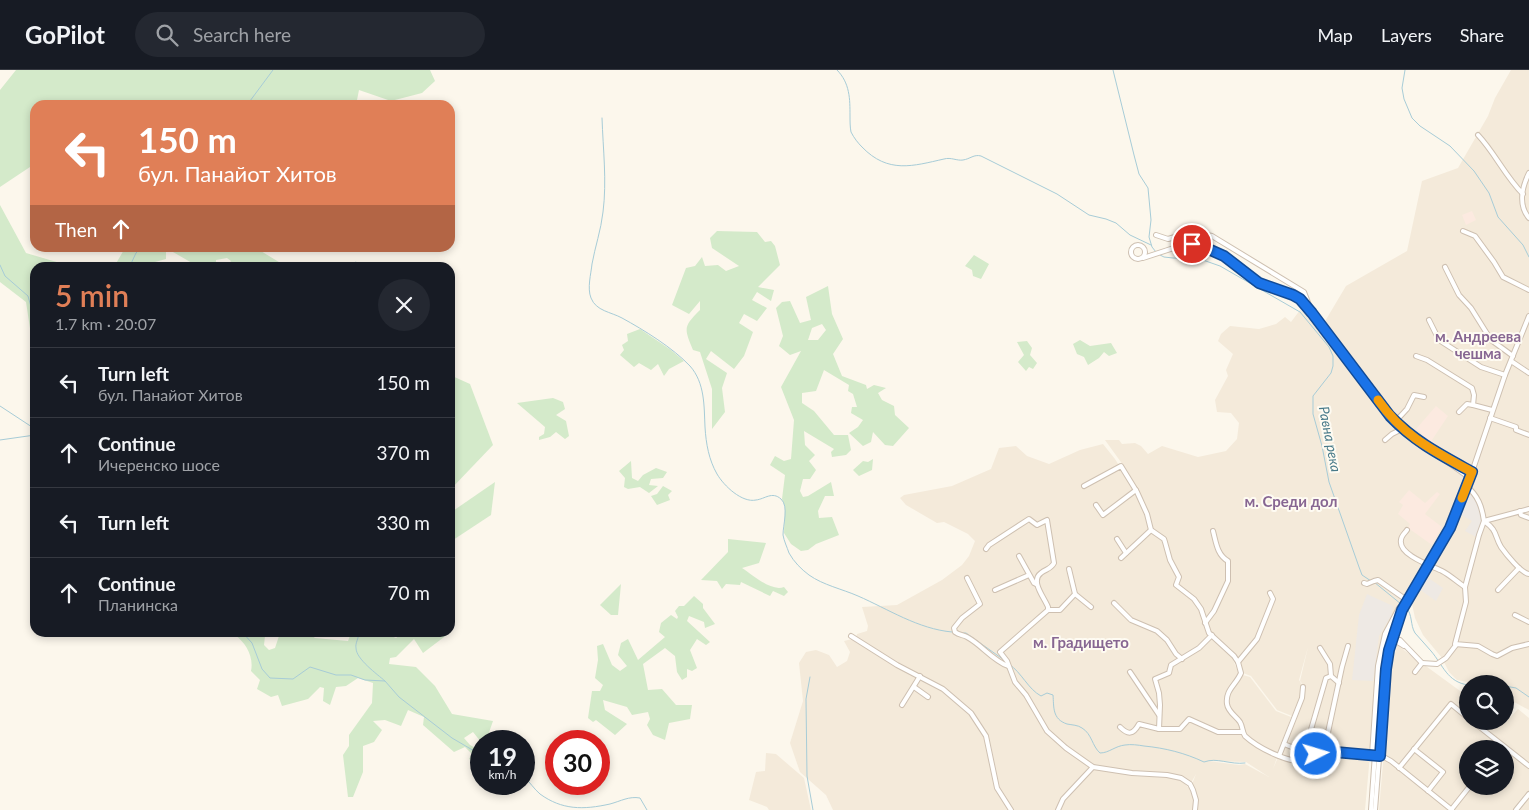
<!DOCTYPE html>
<meta charset="utf-8">
<style>
:root{--surface:#171b24;--page:#242831;--text:#f1f3f6;--muted:#9ea1a6;--line:#363941;--accent:#e07f57}
body{margin:0;font-family:Lato,sans-serif;background:var(--page);color:var(--text);height:100vh;display:flex;flex-direction:column;font-size:19px;white-space:nowrap}
*{box-sizing:border-box;margin:0}
p{font-size:16px;color:var(--muted)}
.icon{flex:none;width:28px;height:28px;fill:none;stroke:currentColor;stroke-width:2;stroke-linecap:round;stroke-linejoin:round}
.map{position:relative;flex:1;overflow:hidden}
.drawer{position:absolute;left:30px;top:192px;width:425px;height:375px;display:flex;flex-direction:column;background:var(--surface);border-radius:15px;box-shadow:0 2px 8px #0003}
.drawer>*{flex:none}
.hud{position:absolute;left:30px;top:30px;width:425px;height:152px;border-radius:15px;box-shadow:0 2px 8px #0003;background:#e07f57;color:#fff;overflow:hidden}
.fabs{position:absolute;left:1459px;top:605px;display:grid;gap:10px}
.fabs a{display:grid;place-items:center;width:55px;height:55px;border-radius:50%;background:var(--surface);box-shadow:0 2px 8px #0003;font-size:25px}
.speed{position:absolute;left:470px;top:660px;display:flex;gap:10px;font-size:25px;font-weight:700;text-align:center}
.speed>*{display:grid;place-content:center;width:65px;height:65px;border-radius:50%;background:var(--surface);box-shadow:0 2px 8px #0003;line-height:1}
.speed small{font-size:12px;font-weight:400}
.speed .limit{border:8px solid #d22;background:#fff;color:#111}
.pin{position:absolute;display:grid;place-items:center;width:42px;height:42px;color:#fff;margin:-21px;border:2px solid #fff;border-radius:50%;box-shadow:0 1px 5px #0007}
.me{position:absolute;width:55px;margin:-28px;rotate:85deg;stroke-linejoin:round;filter:drop-shadow(0 0 4px #0008)}
.turn{display:flex;align-items:center;gap:18px;height:105px;padding:0 25px;font-size:22px}
.turn .icon{width:65px;height:65px;stroke-width:2.5}
.turn b{display:block;font-size:35px;line-height:42px}
.then{display:flex;align-items:center;height:48px;padding:0 25px;background:#0003;gap:10px;font-size:19px}
.round{display:grid;place-items:center;flex:none;width:52px;height:52px;border-radius:26px;background:var(--page)}
.headline{display:flex;align-items:center;justify-content:space-between;height:85px;padding:0 25px}
h1{font-size:30px;font-weight:600;line-height:38px;color:var(--accent)}
ul{padding:0;list-style:none}
li{display:flex;align-items:center;gap:15px;height:70px;padding:0 25px;border-top:1px solid var(--line)}
li div{flex:1}
li b{display:block;font-size:19px}
li em{font-style:normal}
header{display:flex;align-items:center;gap:30px;box-sizing:border-box;height:70px;padding:0 25px;background:var(--surface);border-bottom:1px solid var(--line)}
header strong{font-size:24px}
nav{display:flex;gap:28px;margin-inline-start:auto;font-size:18px}
.search{width:350px;height:45px;background:var(--page);display:flex;align-items:center;gap:12px;box-sizing:border-box;padding:0 18px;border-radius:28px;color:var(--muted);font-size:19px}
.map>svg:first-child{display:block}
.residential{fill:#f4eada;fill-rule:evenodd}
.commercial{fill:#fceae0}
.industrial{fill:#eee9e4}
.green{fill:#d4eaca;fill-rule:evenodd}
.lines{fill:none;stroke-linecap:round;stroke-linejoin:round}
.stream{stroke:#a7ccd7;stroke-width:1}
.minor-casing{stroke:#cec0b1;stroke-width:6}
.minor{stroke:#fff;stroke-width:4}
.route-casing{stroke:#114b97;stroke-width:12}
.route{stroke:#1a73e8;stroke-width:9}
.slow{stroke:#f59e0b;stroke-width:9}
.labels{text-anchor:middle;stroke-width:4;stroke-linejoin:round;paint-order:stroke}
.water-label{font-size:14px;font-style:italic;fill:#487a89;stroke:#fefbf2}
.quarter-label{font-size:15px;font-weight:bold;fill:#876692;stroke:#fefbf2}
</style>
<header>
<strong>GoPilot</strong>
<div class="search"><svg class="icon" aria-label="search" viewBox="0 0 24 24"><circle cx="10" cy="10" r="6"/><path d="M15 15l6 6"/></svg>Search here</div>
<nav><a>Map</a><a>Layers</a><a>Share</a></nav>
</header>
<div class="map">
<svg width="1529" height="740" viewBox="0 0 1529 740">
<rect width="100%" height="100%" fill="#fcf7ec"/>
<g class="residential">
<path d="M 1511,0 L 1529,0 L 1529,640 L 1505,627 L 1505,614 L 1468,612 L 1457,610 L 1449,602 L 1442,588 L 1423,565 L 1415,548 L 1412,534 L 1404,528 L 1389,552 L 1371,674 L 1365,740 L 1059,740 L 1069,724 L 1094,700 L 1106,700 L 1133,706 L 1175,708 L 1184,713 L 1198,727 L 1192,714 L 1196,704 L 1191,713 L 1176,704 L 1133,702 L 1094,696 L 1062,728 L 1056,740 L 1013,740 L 999,717 L 995,703 L 991,676 L 987,665 L 972,642 L 943,618 L 897,594 L 856,568 L 857,564 L 867,561 L 868,556 L 862,537 L 897,535 L 942,510 L 962,495 L 969,486 L 975,471 L 968,464 L 944,452 L 937,453 L 906,435 L 900,428 L 904,425 L 952,416 L 991,399 L 999,378 L 1016,376 L 1027,386 L 1049,394 L 1080,380 L 1103,374 L 1115,389 L 1136,423 L 1145,444 L 1148,456 L 1164,473 L 1165,479 L 1169,491 L 1178,506 L 1174,515 L 1193,530 L 1199,540 L 1208,564 L 1221,577 L 1230,583 L 1239,604 L 1250,607 L 1276,641 L 1291,647 L 1273,699 L 1304,626 L 1304,616 L 1300,611 L 1308,577 L 1299,610 L 1303,616 L 1302,624 L 1292,646 L 1277,640 L 1251,606 L 1243,603 L 1238,588 L 1232,580 L 1211,562 L 1201,537 L 1195,528 L 1181,518 L 1179,513 L 1181,506 L 1172,490 L 1165,467 L 1153,459 L 1139,423 L 1123,395 L 1105,370 L 1119,370 L 1122,374 L 1135,373 L 1141,376 L 1148,384 L 1162,376 L 1198,387 L 1226,381 L 1237,369 L 1239,353 L 1231,343 L 1217,342 L 1215,330 L 1228,306 L 1226,300 L 1233,284 L 1218,271 L 1221,264 L 1230,256 L 1259,259 L 1276,254 L 1285,247 L 1291,252 L 1300,240 L 1321,258 L 1346,216 L 1407,181 L 1422,111 L 1458,98 L 1488,46 L 1495,28 ZM 1208,691 L 1246,692 L 1269,707 L 1245,694 L 1239,695 Z"/>
<polygon points="852,569 941,620 970,643 984,666 994,713 1010,740 833,740 826,725 800,702 790,673 803,631 799,593 806,582 816,580 829,585 837,597 847,591 850,582 844,571"/>
<path d="M 1397,575 L 1467,626 L 1468,651 L 1503,651 L 1505,653 L 1518,639 L 1529,648 L 1529,740 L 1379,740 L 1391,599 ZM 1468,679 L 1505,679 L 1505,716 L 1468,716 Z"/>
<polygon points="766,683 776,684 804,708 811,740 769,740 767,737 749,730 756,702 765,701"/>
</g>
<g class="commercial">
<polygon points="1472,141 1476,150 1466,155 1462,145"/>
<polygon points="1436,336 1448,346 1432,370 1436,374 1433,378 1419,369 1422,364 1416,359"/>
<polygon points="1409,420 1425,433 1437,422 1440,424 1425,444 1442,457 1432,475 1408,458 1410,454 1398,444 1403,435 1399,432"/>
</g>
<g class="industrial">
<polygon points="1470,421 1477,431 1483,451 1476,467 1465,461 1472,451 1460,444"/>
<polygon points="1427,507 1443,518 1436,531 1419,519"/>
<polygon points="1367,524 1393,536 1391,546 1379,566 1373,611 1352,610 1359,545"/>
</g>
<g class="green">
<polygon points="16,0 430,0 435,11 422,23 391,31 359,20 356,35 329,35 322,30 314,35 35,35 35,105 30,97 0,117 0,20"/>
<polygon points="0,135 26,183 60,193 59,197 35,198 35,281 33,278 26,232 0,212"/>
<path d="M 717,161 L 757,162 L 765,172 L 771,171 L 775,176 L 780,195 L 758,217 L 774,220 L 771,231 L 757,222 L 752,230 L 767,238 L 757,251 L 744,244 L 739,253 L 753,262 L 744,286 L 734,299 L 711,281 L 706,289 L 727,303 L 722,318 L 725,342 L 712,359 L 712,319 L 700,282 L 693,280 C 684,258 683,257 700,240 L 700,231 L 689,244 L 672,235 L 686,198 L 695,196 L 702,187 L 705,196 L 718,195 L 726,201 L 739,196 L 712,178 L 710,168 Z"/>
<polygon points="125,178 256,178 287,197 227,197 231,191 227,188 216,190 216,197 199,197 166,178 166,189 155,192 150,197 114,197"/>
<polygon points="974,185 989,194 981,209 973,206 972,200 965,196"/>
<path d="M 828,216 L 832,244 L 843,269 L 833,284 L 842,306 L 866,315 L 867,319 L 874,315 L 886,318 L 878,323 L 882,330 L 894,336 L 895,345 L 909,358 L 893,376 L 885,375 L 873,362 L 871,372 L 863,376 L 849,363 L 858,357 L 863,350 L 851,343 L 852,337 L 857,337 L 853,324 L 848,321 L 849,315 L 824,300 L 816,321 L 802,323 L 802,333 L 814,341 L 834,365 L 848,365 L 851,380 L 846,385 L 832,387 L 831,382 L 834,379 L 804,361 L 805,375 L 815,385 L 809,391 L 816,400 L 810,409 L 803,409 L 800,421 L 803,427 L 808,426 L 831,412 L 834,426 L 825,426 L 818,441 L 819,448 L 832,447 L 839,465 L 816,474 L 808,480 L 801,481 L 791,474 L 784,463 L 785,437 L 782,429 L 785,405 L 770,395 L 775,386 L 784,391 L 791,389 L 794,350 L 781,317 L 801,281 L 790,285 L 779,276 L 783,266 L 776,238 L 782,232 L 790,231 L 800,253 L 811,250 L 806,227 ZM 822,254 L 826,260 L 818,270 L 808,270 L 812,258 Z"/>
<polygon points="640,259 671,280 684,291 669,299 664,306 658,294 651,300 639,293 634,297 620,285 624,280 622,275 628,271 627,264"/>
<polygon points="1080,270 1090,276 1111,273 1117,283 1109,286 1104,282 1099,288 1088,295 1084,287 1077,284 1073,274"/>
<polygon points="1027,271 1032,278 1030,285 1037,293 1033,299 1029,297 1026,301 1018,292 1024,285 1017,272"/>
<polygon points="450,305 470,314 493,375 450,420"/>
<polygon points="553,328 563,332 565,339 556,345 566,351 569,366 565,369 556,362 550,367 539,370 539,367 544,364 545,357 517,333"/>
<polygon points="873,389 872,400 859,406 853,400 863,391 868,392"/>
<polygon points="631,391 632,408 638,411 643,405 656,398 667,402 663,408 651,409 649,415 658,416 649,423 640,417 628,419 624,417 625,408 619,401"/>
<polygon points="495,412 491,445 450,472 450,443"/>
<polygon points="663,416 672,421 668,425 670,430 657,435 651,426 657,424"/>
<path d="M 728,469 L 766,473 L 759,493 L 742,498 C 753,505 771,522 784,517 L 788,522 L 784,526 L 773,521 L 770,526 L 741,512 L 740,515 L 726,514 L 722,519 L 717,511 L 701,510 L 728,482 Z"/>
<polygon points="621,514 618,545 611,545 600,535"/>
<polygon points="694,526 703,534 703,538 715,554 705,558 704,552 689,546 687,551 710,572 706,575 697,569 690,580 697,598 692,601 687,599 687,607 682,610 677,602 675,586 665,578 643,594 648,620 662,619 676,635 692,635 690,649 669,653 665,670 653,665 647,655 650,649 648,642 632,645 627,637 603,630 605,640 627,654 615,665 596,650 593,652 588,648 592,621 600,621 603,615 595,608 598,590 597,576 603,574 612,595 620,601 627,596 618,585 621,573 628,569 638,590 665,567 659,562 661,553 671,545 677,549 678,547 675,541 679,536 684,536"/>
<path d="M 235,563 L 260,563 L 265,566 L 264,575 L 269,580 L 275,578 L 280,563 L 309,563 L 315,568 L 348,571 L 351,563 L 384,563 L 396,568 L 403,563 L 446,563 L 448,564 L 423,583 L 414,569 L 396,587 L 390,588 L 389,594 L 416,597 L 435,616 L 452,644 L 493,651 L 486,671 L 481,672 L 473,662 L 464,668 L 470,675 L 481,681 L 481,694 L 469,689 L 472,684 L 465,677 L 454,682 L 423,655 L 424,647 L 408,640 L 401,656 L 385,650 L 373,651 L 382,660 L 374,672 L 363,676 L 363,702 L 353,727 L 348,727 L 343,685 L 349,676 L 349,665 L 372,633 L 373,613 L 358,608 L 346,616 L 336,617 L 330,635 L 323,631 L 324,618 L 320,617 L 308,629 L 282,636 L 278,625 L 271,627 L 257,619 L 260,610 L 251,601 C 254,587 246,573 235,565 Z"/>
</g>
<g class="lines">
<g class="stream">
<path d="M 837,0 C 850,13 850,29 850,46 C 850,51 850,57 851,62 C 854,68 858,73 862,77 C 888,104 913,96 944,89 C 951,87 957,91 963,90 C 970,89 974,84 981,86 L 1057,124 L 1089,145 L 1106,149 L 1116,153 L 1130,165 L 1151,175"/>
<polyline points="1113,0 1134,85 1139,104 1148,118 1151,150 1149,167 1152,177 1156,182"/>
<polyline points="1405,0 1402,18 1404,29 1412,48 1420,56 1450,76 1474,101 1489,123 1498,147 1523,175 1529,187"/>
<polyline points="247,35 273,0"/>
<path d="M 602,48 C 603,79 607,111 603,142 C 601,160 595,177 592,194 C 591,204 587,218 591,228 C 596,241 611,242 622,248 C 644,260 673,278 690,296 C 705,313 704,336 705,357 C 706,374 709,390 717,404 C 724,416 742,433 756,430 C 765,429 772,421 781,429 C 789,436 783,455 783,465 C 784,471 787,477 789,483 C 794,492 801,499 809,505 C 823,515 842,519 858,526 C 888,539 918,559 952,562"/>
<polyline points="1160,185 1164,187 1173,188 1200,189 1220,196 1300,242 1329,277 1333,286 1333,296 1331,303 1313,326 1313,344 1322,376 1329,412 1359,497 1362,505 1371,511"/>
<polyline points="356,192 359,198"/>
<polyline points="0,195 5,206 28,226 35,251"/>
<polyline points="129,198 136,183 141,178"/>
<polyline points="0,336 35,359"/>
<polyline points="0,370 35,365"/>
<polyline points="1374,512 1401,534"/>
<path d="M 1406,537 C 1413,545 1410,555 1415,563 C 1420,569 1426,575 1431,581 C 1443,595 1447,612 1468,615"/>
<polyline points="242,562 252,573 262,599 270,608 293,609 310,597 336,605 351,605 365,610 385,611 399,627 452,668 481,685"/>
<path d="M 359,562 C 359,568 355,573 356,578 C 356,589 377,604 385,611"/>
<polyline points="959,563 966,563 1004,590"/>
<path d="M 1009,594 C 1022,603 1028,619 1041,626 L 1047,623 L 1053,625 C 1054,637 1052,649 1067,654 C 1072,655 1078,655 1082,658 C 1092,664 1092,676 1100,683 C 1109,683 1115,676 1125,675 C 1131,674 1138,675 1144,676 C 1165,678 1185,683 1204,692 C 1217,687 1230,695 1245,693"/>
<polyline points="810,607 806,629 807,706 813,740"/>
<polyline points="1505,616 1516,618 1529,627"/>
<path d="M 524,707 C 530,712 534,719 540,724 C 562,740 583,740 610,734 C 621,731 629,726 640,728 L 647,740"/>
</g>
<defs>
<g id="minor">
<path d="M 1478,65 C 1495,83 1505,106 1523,124"/>
<path d="M 1529,103 C 1522,117 1518,135 1529,148"/>
<polyline points="1463,161 1475,166 1494,192 1503,207 1529,220"/>
<polyline points="1156,165 1168,169 1192,162 1212,166 1304,222 1311,240"/>
<circle cx="1138" cy="182" r="7"/>
<polyline points="1143,188 1186,174 1197,175 1223,186 1259,213 1296,226 1312,243 1390,346 1410,365 1470,408"/>
<polyline points="1445,197 1459,225 1471,238 1491,270 1513,286"/>
<polyline points="1429,250 1439,270 1481,297 1505,305"/>
<polyline points="1416,286 1427,290 1472,318 1474,325 1473,335 1492,340"/>
<polyline points="1511,291 1529,303"/>
<polyline points="1459,342 1467,334 1473,335"/>
<polyline points="1490,348 1516,357 1516,360 1529,365"/>
<polyline points="1395,352 1407,339 1414,325 1424,327"/>
<polyline points="1385,370 1392,364 1402,359"/>
<polyline points="1452,392 1472,402"/>
<path d="M 1084,416 L 1121,396 L 1137,422 L 1147,444 L 1151,460 L 1164,469 L 1165,472 L 1170,490 L 1179,507 L 1176,515 L 1194,529 L 1201,539 L 1209,563 L 1234,586 L 1238,592 L 1241,603 C 1236,615 1225,620 1227,634 C 1228,642 1236,646 1240,652 C 1243,657 1242,662 1245,666 C 1258,678 1294,697 1312,690 L 1317,681 L 1382,686 L 1391,691 L 1452,740"/>
<path d="M 1466,416 C 1478,425 1482,437 1484,451 L 1529,439"/>
<polyline points="1096,435 1103,445 1136,420"/>
<polyline points="1520,441 1521,445 1529,448"/>
<path d="M 1407,460 C 1405,463 1401,466 1401,470 C 1398,485 1432,496 1442,501 C 1450,505 1457,512 1465,517 L 1479,465 L 1484,451 C 1498,461 1494,465 1501,477 C 1506,484 1521,503 1529,504"/>
<polyline points="1117,469 1126,483"/>
<path d="M 986,479 L 989,475 L 1029,449 L 1037,455 L 1047,450 L 1054,493 C 1051,499 1046,499 1041,503 C 1030,511 1044,527 1048,537 L 1048,540 L 1000,582 L 1007,591 L 1015,612 L 1026,625 L 1047,661 L 1066,678 L 1093,697 L 1132,703 L 1167,705 L 1181,708 L 1190,714 L 1193,720 L 1196,730 L 1195,740"/>
<polyline points="1019,486 1034,513 1036,514"/>
<polyline points="1121,488 1151,460"/>
<path d="M 967,508 L 980,534 L 962,548 L 954,558 L 955,562 C 959,565 963,565 967,567 C 982,575 992,590 1008,596"/>
<polyline points="1364,513 1367,514 1374,511 1378,510 1408,531"/>
<polyline points="1465,517 1466,532 1455,574 1478,576 1492,584 1497,586 1512,578 1529,574"/>
<polyline points="995,520 1029,505"/>
<polyline points="1498,520 1519,498"/>
<polyline points="1075,524 1091,537"/>
<polyline points="1114,533 1131,550 1157,561 1167,570 1176,584 1182,589"/>
<polyline points="1048,540 1060,540 1075,524 1069,499"/>
<polyline points="1515,545 1529,552"/>
<path d="M 1205,553 L 1214,541 L 1228,511 L 1228,491 C 1217,485 1216,472 1213,461"/>
<polyline points="851,566 897,595 943,619 971,643 986,666 997,718 1011,740"/>
<polyline points="1391,568 1404,576"/>
<polyline points="1393,569 1400,570 1422,593 1415,602"/>
<polyline points="1320,578 1330,594 1331,606"/>
<polyline points="1238,592 1257,569 1273,529 1270,523"/>
<polyline points="1422,593 1437,594 1446,588 1456,575"/>
<polyline points="1130,602 1159,645"/>
<polyline points="914,617 928,627"/>
<polyline points="902,635 920,606"/>
<polyline points="1472,651 1529,696"/>
<path d="M 1120,657 C 1128,665 1133,665 1139,654 L 1159,659 L 1180,659 L 1189,649 L 1218,662 L 1243,662"/>
<polyline points="1159,659 1160,635 1159,623 1155,609 1169,603 1171,595 1199,578 1212,565"/>
<polyline points="1284,674 1294,678 1317,681"/>
<polyline points="1414,679 1443,702 1428,721"/>
<polyline points="1305,680 1326,608 1331,606 1339,613"/>
<polyline points="1324,681 1342,597 1348,576"/>
<polyline points="1372,685 1378,596 1385,564 1399,538"/>
<polyline points="1279,686 1302,628 1303,617"/>
<polyline points="1399,698 1451,634 1468,648"/>
<polyline points="1058,740 1063,729 1093,697"/>
<polyline points="1371,740 1381,599 1388,566 1392,555 1408,531 1449,458 1472,402 1505,305 1529,246"/>
<polyline points="1375,740 1386,599 1389,580 1400,545"/>
<polyline points="1451,740 1470,716"/>
<polyline points="1516,740 1529,724"/>
</g>
</defs>
<use href="#minor" class="minor-casing"/>
<use href="#minor" class="minor"/>
</g>
<g class="lines">
<defs>
<path id="route" d="M 1192,174 L 1206,178 L 1224,186 L 1259,213 L 1293,225 L 1300,229 L 1312,243 L 1390,346 C 1415,372 1441,385 1472,402 L 1450,458 L 1402,540 L 1389,580 L 1386,599 L 1380,686 L 1324,681 L 1317,681 L 1316,684"/>
</defs>
<use href="#route" class="route-casing"/>
<use href="#route" class="route"/>
<path class="slow" d="M 1378,330 C 1404,367 1434,381 1472,402 L 1462,428"/>
</g>
<g class="labels">
<g class="water-label">
<text transform="translate(1330 369) rotate(79)" y="5">Равна река</text>
</g>
<g class="quarter-label">
<text x="1478" y="272">м. Андреева<tspan x="1478" dy="17">чешма</tspan></text>
<text x="1291" y="437">м. Среди дол</text>
<text x="1081" y="578">м. Градището</text>
</g>
</g>
</svg>
<div class="fabs">
<a><svg class="icon" aria-label="search" viewBox="0 0 24 24"><circle cx="10" cy="10" r="6"/><path d="M15 15l6 6"/></svg></a>
<a><svg class="icon" aria-label="layers" viewBox="0 0 24 24"><path d="M12 4l9 5-9 5-9-5zM3 14l9 5 9-5"/></svg></a>
</div>
<div class="speed"><div>19<small>km/h</small></div><div class="limit">30</div></div>
<div class="pin" style="left:1192px;top:174px;background:#d93025"><svg class="icon" aria-label="arrive" viewBox="0 0 24 24"><path d="M6 21V4h12l-3 4 3 4H6"/></svg></div>
<svg class="me" style="left:1316px;top:684px" viewBox="-20 -20 40 40"><circle r="17" fill="#1a73e8" stroke="#fff" stroke-width="3"/><path d="M0-11L8 9 0 5-8 9z" fill="#fff"/></svg>
<div class="hud">
<div class="turn"><svg class="icon" aria-label="left" viewBox="0 0 24 24"><path d="M17 20v-9H6M10 6l-5 5 5 5"/></svg><div><b>150 m</b>бул. Панайот Хитов</div></div>
<div class="then">Then<svg class="icon" aria-label="ahead" viewBox="0 0 24 24"><path d="M12 20V5M6 11l6-6 6 6"/></svg></div>
</div>
<section class="drawer">
<div class="headline"><div><h1>5 min</h1><p>1.7 km · 20:07</p></div><a class="round"><svg class="icon" aria-label="close" viewBox="0 0 24 24"><path d="M6 6l12 12M18 6L6 18"/></svg></a></div>
<ul>
<li><svg class="icon" aria-label="left" viewBox="0 0 24 24"><path d="M17 20v-9H6M10 6l-5 5 5 5"/></svg><div><b>Turn left</b><p>бул. Панайот Хитов</p></div><em>150 m</em></li>
<li><svg class="icon" aria-label="ahead" viewBox="0 0 24 24"><path d="M12 20V5M6 11l6-6 6 6"/></svg><div><b>Continue</b><p>Ичеренско шосе</p></div><em>370 m</em></li>
<li><svg class="icon" aria-label="left" viewBox="0 0 24 24"><path d="M17 20v-9H6M10 6l-5 5 5 5"/></svg><div><b>Turn left</b></div><em>330 m</em></li>
<li><svg class="icon" aria-label="ahead" viewBox="0 0 24 24"><path d="M12 20V5M6 11l6-6 6 6"/></svg><div><b>Continue</b><p>Планинска</p></div><em>70 m</em></li>
</ul>
</section>
</div>
